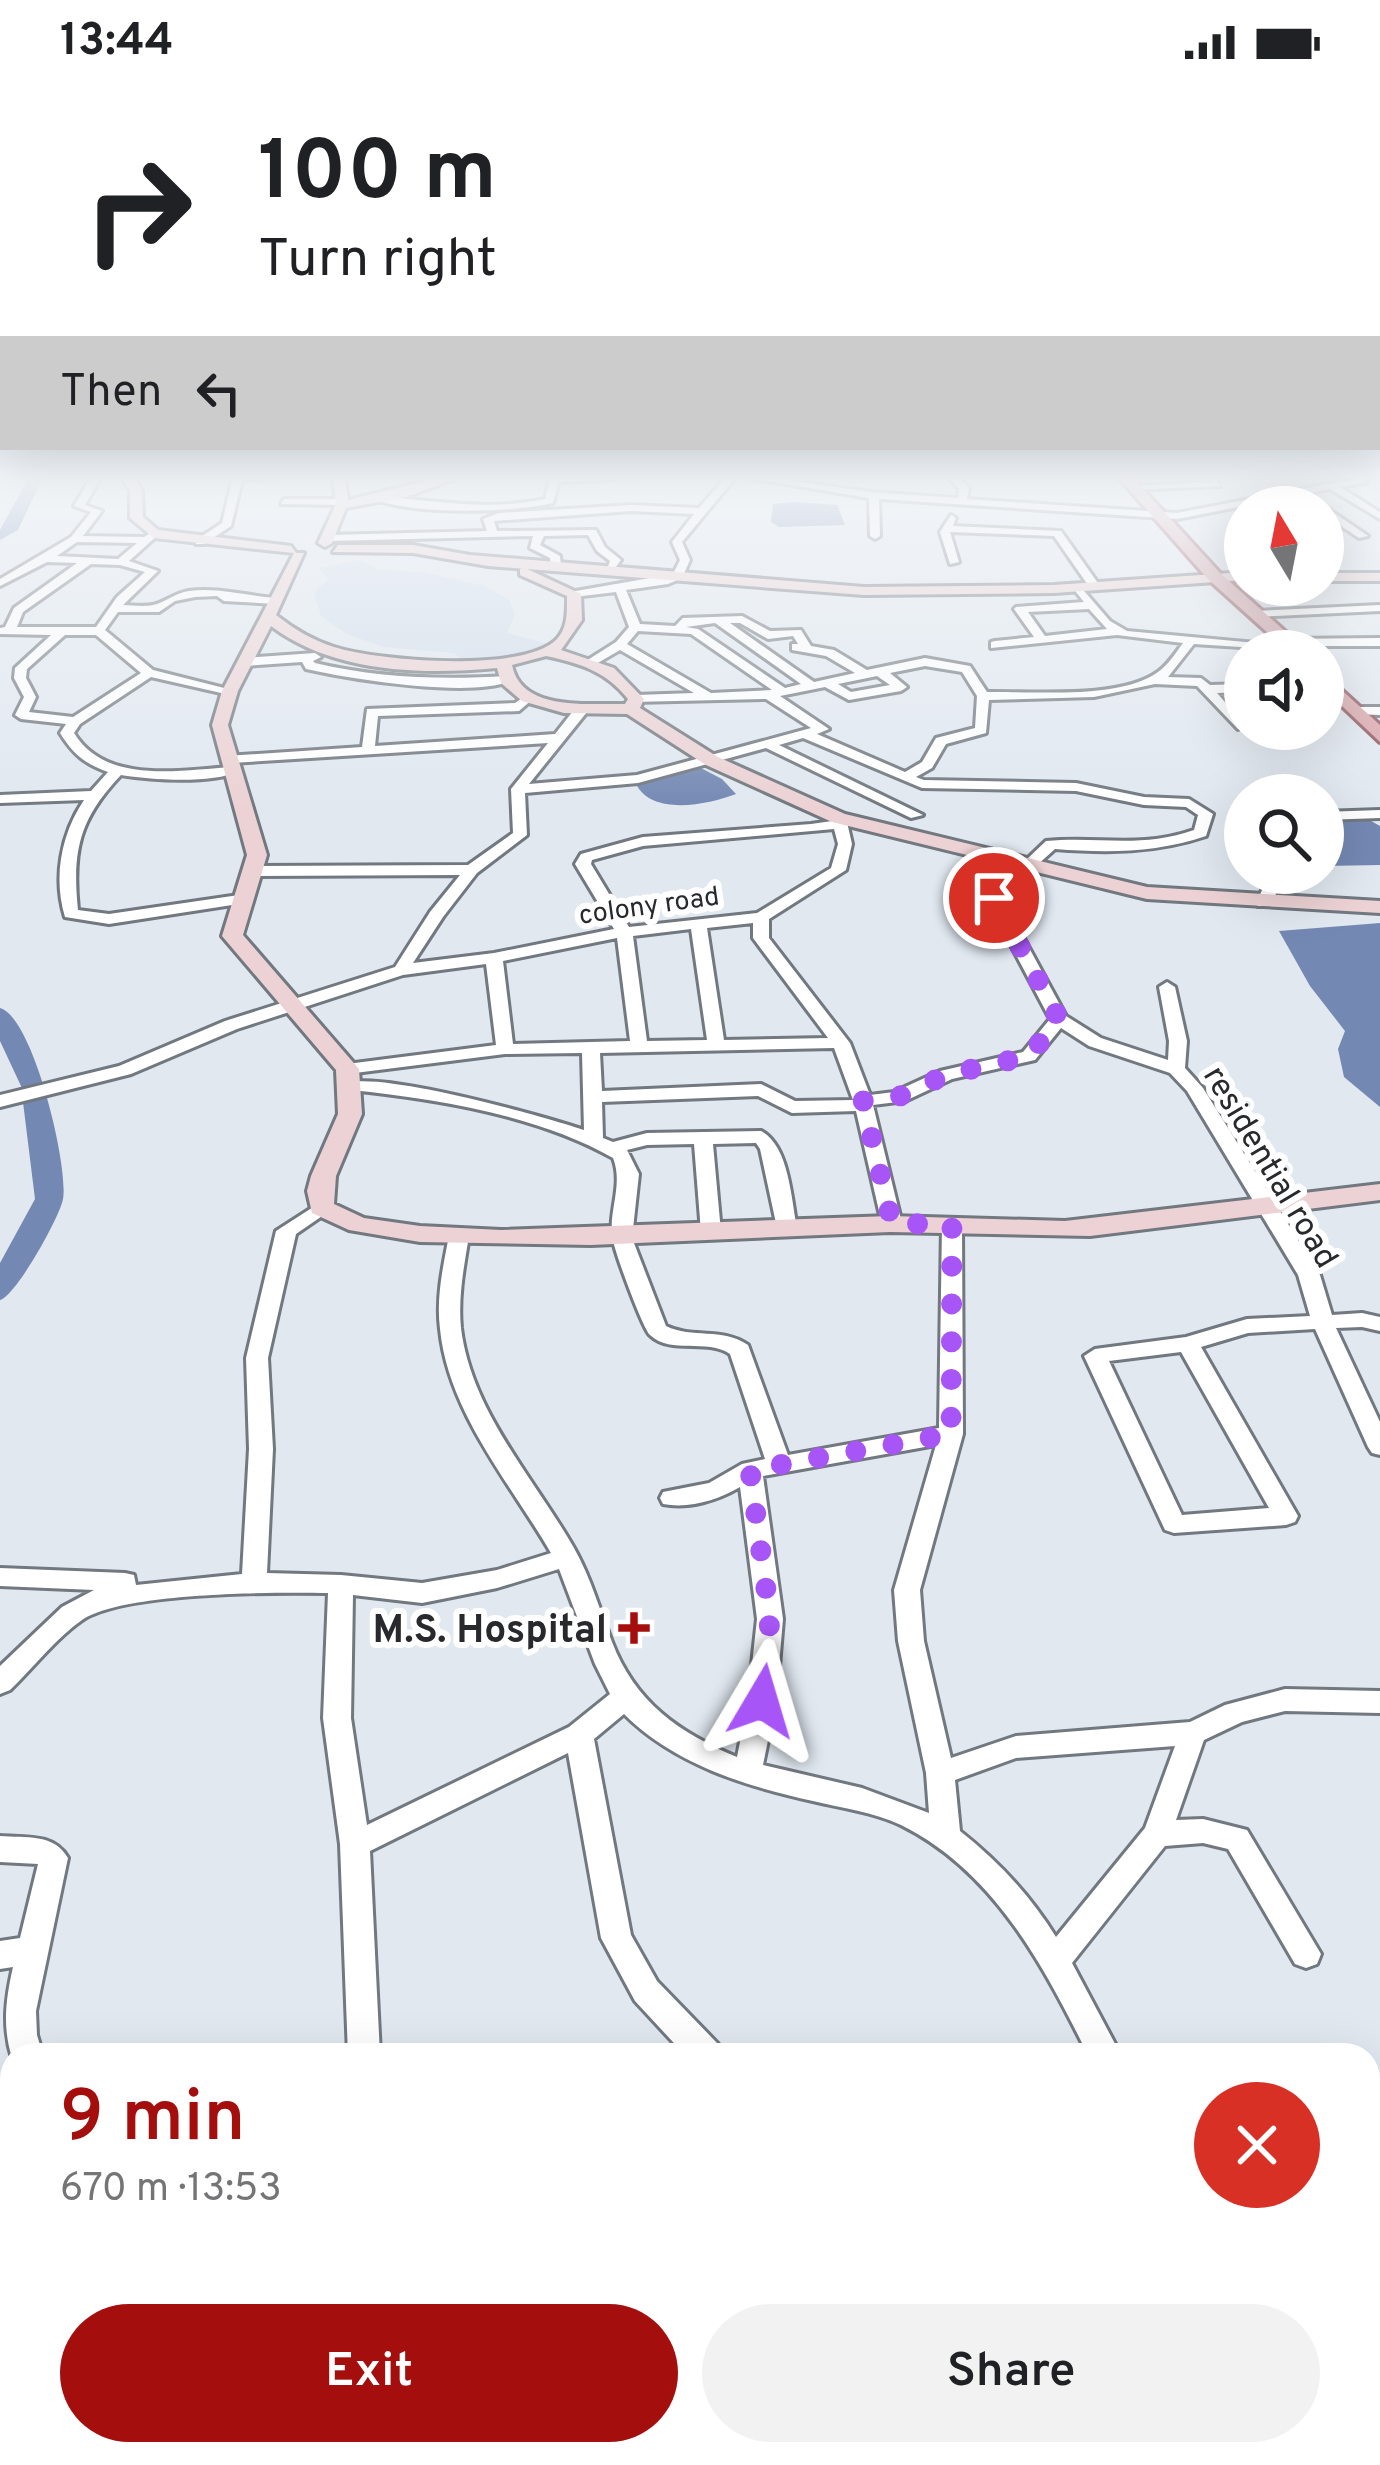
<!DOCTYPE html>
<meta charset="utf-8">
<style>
:root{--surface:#fff;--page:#f2f2f2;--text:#202124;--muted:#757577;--accent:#a40e0d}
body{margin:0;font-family:Overpass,sans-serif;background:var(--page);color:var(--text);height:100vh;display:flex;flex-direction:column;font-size:45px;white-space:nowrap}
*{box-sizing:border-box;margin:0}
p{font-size:39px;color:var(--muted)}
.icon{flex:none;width:66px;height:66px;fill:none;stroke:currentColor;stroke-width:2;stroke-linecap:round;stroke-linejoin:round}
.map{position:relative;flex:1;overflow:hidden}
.sheet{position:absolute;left:0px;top:1959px;width:1380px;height:423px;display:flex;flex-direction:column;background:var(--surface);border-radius:36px 36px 0 0;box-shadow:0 12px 48px #0002}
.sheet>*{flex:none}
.hud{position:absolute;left:0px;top:0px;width:1380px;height:366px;box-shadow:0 12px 48px #0002;background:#fff;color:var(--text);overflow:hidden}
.needle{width:78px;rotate:350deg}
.controls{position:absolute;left:1224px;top:402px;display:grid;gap:24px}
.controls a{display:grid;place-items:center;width:120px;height:120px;border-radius:50%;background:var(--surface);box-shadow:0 12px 48px #0002;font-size:60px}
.pin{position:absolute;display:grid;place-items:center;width:102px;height:102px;color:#fff;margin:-51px;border:6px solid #fff;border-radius:50%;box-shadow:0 3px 12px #0007}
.me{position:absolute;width:132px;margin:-66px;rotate:7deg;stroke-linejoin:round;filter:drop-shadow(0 0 9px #0008)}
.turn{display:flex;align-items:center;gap:42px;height:252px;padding:0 60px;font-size:54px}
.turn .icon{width:156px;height:156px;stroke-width:2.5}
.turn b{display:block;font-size:84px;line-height:102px}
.then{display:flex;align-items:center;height:114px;padding:0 60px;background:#0003;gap:24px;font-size:45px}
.round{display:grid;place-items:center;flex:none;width:126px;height:126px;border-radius:63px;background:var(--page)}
.overview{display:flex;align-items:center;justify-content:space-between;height:204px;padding:0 60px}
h1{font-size:72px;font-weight:600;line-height:90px;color:var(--accent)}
.cta{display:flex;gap:24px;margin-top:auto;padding:24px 60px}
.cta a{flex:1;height:138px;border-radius:72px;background:var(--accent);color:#fff;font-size:48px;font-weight:600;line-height:138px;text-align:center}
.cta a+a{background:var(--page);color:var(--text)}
.status{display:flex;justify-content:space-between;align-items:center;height:84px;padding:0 60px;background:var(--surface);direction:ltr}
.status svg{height:33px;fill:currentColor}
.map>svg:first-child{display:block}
.built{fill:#d1ddeb}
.water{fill:#7388b3}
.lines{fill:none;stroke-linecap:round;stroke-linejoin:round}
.river{fill:#7388b3;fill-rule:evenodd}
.street-casing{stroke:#72787f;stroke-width:6}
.secondary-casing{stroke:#72787f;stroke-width:6}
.primary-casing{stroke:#8b5258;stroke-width:6}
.street{fill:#fff;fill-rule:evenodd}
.secondary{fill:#ecd2d4;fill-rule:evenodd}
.primary{fill:#daa4a9;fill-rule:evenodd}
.route{stroke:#a855f7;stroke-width:21;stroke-dasharray:0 37.8}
.poi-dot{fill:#a40e0d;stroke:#fff;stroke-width:4.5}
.labels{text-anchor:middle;stroke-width:12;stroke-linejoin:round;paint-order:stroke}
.far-street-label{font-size:27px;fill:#27292c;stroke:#fff}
.street-label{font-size:33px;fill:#27292c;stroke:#fff}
.near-poi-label{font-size:39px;font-weight:bold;fill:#27292c;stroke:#fff;text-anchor:end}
</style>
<div class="status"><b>13:44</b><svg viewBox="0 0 49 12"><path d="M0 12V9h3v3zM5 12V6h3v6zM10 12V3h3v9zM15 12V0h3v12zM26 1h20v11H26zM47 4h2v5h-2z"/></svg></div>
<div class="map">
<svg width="1380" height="2381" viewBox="0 0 1380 2381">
<rect width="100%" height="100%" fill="#e1e8f0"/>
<polygon class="built" points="360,476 379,486 421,488 485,502 509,516 515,530 507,549 551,561 493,578 468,580 454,569 383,563 347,550 321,532 314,509 328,495 319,484"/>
<g class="water">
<polygon points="796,418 837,421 845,441 779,443 771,438 773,420"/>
<path d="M 697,682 L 722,695 L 736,710 C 707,721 652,732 636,700 Z"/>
<polygon points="1364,733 1380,742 1380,781 1323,782 1323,736"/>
<polygon points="1380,839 1380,1023 1344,993 1338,965 1345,947 1310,902 1279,847"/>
</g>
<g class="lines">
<g class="river">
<polygon points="29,393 43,393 18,446 0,456 0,446"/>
<path d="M 0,924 C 33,933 69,1082 63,1115 C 60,1133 15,1213 0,1216 L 0,1179 L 35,1115 L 21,1002 L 0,957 Z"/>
</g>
<defs>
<g id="street">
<path d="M 91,393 L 101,393 L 85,421 L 102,427 L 83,452 L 144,453 L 154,447 L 159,450 L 129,477 L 158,487 L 123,521 C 131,521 144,523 153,521 C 164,519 175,509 189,507 C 218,503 246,512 276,514 L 282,517 L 276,520 L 224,517 L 217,512 L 195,513 L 175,517 L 159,528 L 118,528 L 105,546 L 153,586 L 236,607 L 230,611 L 151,593 L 80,640 L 74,649 C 106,701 180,686 232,683 L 239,687 C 213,700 151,696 121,691 C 79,735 72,767 78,826 L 109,830 L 239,811 L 247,816 L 245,819 L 109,840 L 65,833 C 53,794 61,750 84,716 L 0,719 L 0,711 L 91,707 L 108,688 C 85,680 73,670 60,649 L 66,640 L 21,635 L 15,631 L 24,613 L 14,594 L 15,584 L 51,551 L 0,550 L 0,544 L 5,543 L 14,524 L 77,479 L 47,478 L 0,502 L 0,495 L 71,453 L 91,428 L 74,422 ZM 77,458 L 137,459 L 118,475 L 57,472 ZM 91,480 L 120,481 L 145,488 L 117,513 L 96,543 L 17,543 L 23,528 ZM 65,551 L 96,551 L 141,589 L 73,633 L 29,628 L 36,613 L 26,594 L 27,585 Z"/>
<polygon points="233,393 285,393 242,396 231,442 204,460 196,460 196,456 222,439"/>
<path d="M 550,393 L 649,393 L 559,398 L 553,419 C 511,429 414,431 374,415 L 379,412 C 434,417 490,427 545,415 Z"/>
<path d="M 726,393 L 736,393 L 682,458 L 690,476 L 682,494 L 668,500 L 626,506 L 640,540 L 675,542 L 683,534 L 742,532 L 770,547 L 801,546 L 811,562 L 834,566 L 867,586 L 925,574 L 970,582 L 987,608 C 1033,607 1119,616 1158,588 C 1168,581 1175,570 1183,559 L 1117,551 L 991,564 L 991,558 L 995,557 L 1034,553 L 1014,525 L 1016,523 L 1084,518 L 1072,503 L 1078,500 L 1110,537 L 1127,547 L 1288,562 L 1282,558 L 1284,555 L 1380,554 L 1380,562 L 1288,562 L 1301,563 L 1302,567 L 1194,560 L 1168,593 L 1201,594 L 1210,601 L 1245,600 L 1245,608 L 1217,609 L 1245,641 L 1238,645 L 1197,602 L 1155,600 L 1094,613 L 989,616 L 986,649 L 946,660 L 932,684 L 916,693 L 924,696 L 1076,699 L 1144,713 L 1189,715 L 1213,730 L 1206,752 C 1156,769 1107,769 1055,765 L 1036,782 L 1026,782 L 1026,776 L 1046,757 C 1100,752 1139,765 1194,746 L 1198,731 L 1186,723 L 1144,721 L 1076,707 L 922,704 L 803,654 L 779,661 L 923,731 L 911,734 L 766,664 L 638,699 L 525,709 L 527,751 L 477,789 L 443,833 L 413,879 L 494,869 L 614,845 L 575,780 L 581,770 L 643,753 L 811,740 L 832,737 L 834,731 L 839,730 L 846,734 L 852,760 L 846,786 L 769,835 L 769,854 L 850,959 L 870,1011 L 894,1008 L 940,987 L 1023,968 L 1050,935 L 986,814 L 989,768 L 1001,771 L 1002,814 L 1066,932 L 1101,954 L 1168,976 L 1169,957 L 1159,903 L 1167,898 L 1175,903 L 1187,957 L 1185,984 L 1203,1004 L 1320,1191 L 1332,1231 L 1362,1229 L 1380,1233 L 1380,1247 L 1362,1243 L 1336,1244 L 1380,1338 L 1380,1371 L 1372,1369 L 1368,1363 L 1315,1245 L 1248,1249 L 1201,1263 L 1298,1432 L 1295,1438 L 1286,1441 L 1174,1449 L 1165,1446 L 1084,1272 L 1095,1265 L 1186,1253 L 1247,1235 L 1310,1232 L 1298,1191 L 1187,1007 L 1170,989 L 1089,962 L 1061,944 L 1035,976 L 952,995 L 905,1017 L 873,1021 L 902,1140 L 892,1146 L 882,1140 L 856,1027 L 792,1029 L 758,1012 L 602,1018 L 603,1054 L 613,1058 L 647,1049 L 761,1047 C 789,1062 791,1114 797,1144 L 794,1148 L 787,1150 L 777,1144 L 760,1065 L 756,1059 L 713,1060 L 721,1148 L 711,1154 L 701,1148 L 694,1060 L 647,1061 L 627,1066 L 639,1090 L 632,1154 L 666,1242 C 692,1255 722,1243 748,1261 L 788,1371 L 939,1344 L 942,1141 L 952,1135 L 962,1141 L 963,1350 L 920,1506 L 924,1557 L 951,1674 L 1016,1652 L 1190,1638 L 1225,1621 L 1285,1605 L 1380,1607 L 1380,1629 L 1285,1627 L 1242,1638 L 1204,1656 L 1176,1736 L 1203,1735 L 1247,1746 L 1321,1870 L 1317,1880 L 1306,1884 L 1295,1880 L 1228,1765 L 1203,1759 L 1165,1762 L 1072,1879 L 1121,1971 L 1088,1971 C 1044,1882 994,1787 901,1741 C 873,1728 842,1724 813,1717 C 745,1702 674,1680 624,1630 L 594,1655 L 631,1851 L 657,1897 L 718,1960 L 723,1971 L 685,1971 L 635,1917 L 601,1854 L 568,1669 L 370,1767 L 380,1971 L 348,1971 L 340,1760 L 323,1634 L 328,1509 C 275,1508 123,1508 82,1536 C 56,1554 33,1584 10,1606 L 0,1610 L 0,1582 L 62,1523 L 94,1506 L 0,1502 L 0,1484 L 125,1489 L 134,1491 L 136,1501 L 242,1490 L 249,1365 L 246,1274 L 276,1147 L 321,1118 L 328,1120 L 331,1124 L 328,1128 L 296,1150 L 268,1274 L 273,1365 L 267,1489 L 341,1491 L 422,1499 L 497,1486 L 551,1469 C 511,1400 448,1328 440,1245 C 436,1214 443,1182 449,1152 L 459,1146 L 466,1148 L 469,1152 C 464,1182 458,1213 461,1244 C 471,1327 534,1394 574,1464 C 591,1494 600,1527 612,1558 C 635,1618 679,1649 737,1673 L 748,1617 L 757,1535 L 740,1403 C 718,1416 689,1425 663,1420 L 660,1414 L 663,1408 L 709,1399 L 742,1380 L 765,1375 L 730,1270 C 707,1254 671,1271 650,1251 C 643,1245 615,1169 613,1156 C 607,1129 624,1102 613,1074 C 537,1031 437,1015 351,1006 L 342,1001 C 368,983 547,1033 584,1046 L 582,969 L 505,970 L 347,990 L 338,985 L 347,980 L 496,961 L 486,880 L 403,891 L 237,945 L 131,990 L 0,1023 L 0,1011 L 119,982 L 225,937 L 395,883 L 430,828 L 460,791 L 256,792 L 248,787 L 256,782 L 468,781 L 513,749 L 511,705 L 548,659 L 231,679 L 224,675 L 226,672 L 362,663 L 367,625 L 515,619 L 528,610 L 534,614 L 519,627 L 378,632 L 375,662 L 555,650 L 577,622 L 587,622 L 587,628 L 529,700 L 637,691 L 811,644 L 766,615 L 632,618 L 632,612 L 636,611 L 694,609 L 620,566 L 596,580 L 586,577 L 616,558 L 629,543 L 616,508 L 574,513 L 570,512 L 570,508 L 673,490 L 680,476 L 672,458 L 694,430 L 631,427 L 494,437 L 497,447 L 596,446 L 605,463 L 621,476 L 612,488 L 607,485 L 610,477 L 597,467 L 588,451 L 544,452 L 540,461 L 560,472 L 561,482 L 556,485 L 551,482 L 550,474 L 530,464 L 533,452 L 328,457 L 323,454 L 328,451 L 487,447 L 483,435 L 499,429 L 631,421 L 699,424 ZM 1089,525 L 1107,545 L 1045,552 L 1028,528 ZM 715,539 L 801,600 L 785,604 L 698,545 L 686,543 ZM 730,539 L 740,539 L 768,555 L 793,552 L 798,560 L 792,560 L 792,566 L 826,572 L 855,589 L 814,598 ZM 638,547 L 691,550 L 772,606 L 711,609 L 627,560 ZM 925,582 L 962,588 L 977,612 L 975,644 L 936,654 L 922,678 L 905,688 L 817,650 L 829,645 L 780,612 L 825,603 L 849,616 L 901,607 L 907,603 L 890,589 ZM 877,592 L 890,601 L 851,608 L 838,600 ZM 834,745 L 838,760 L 831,784 L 757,829 L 629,843 L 591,780 L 592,776 L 643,762 ZM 753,839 L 753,854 L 828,954 L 724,956 L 707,844 ZM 691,845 L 707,956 L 647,957 L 633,852 ZM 617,854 L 630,957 L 513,960 L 503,877 ZM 834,964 L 853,1016 L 795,1017 L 761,1000 L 602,1007 L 600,969 ZM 1181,1268 L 1269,1424 L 1182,1431 L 1109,1277 ZM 936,1361 L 894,1506 L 898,1557 L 926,1689 L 929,1729 L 862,1704 L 763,1681 L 776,1617 L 783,1535 L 763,1392 ZM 559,1485 L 595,1580 L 610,1610 L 569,1643 L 367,1741 L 351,1634 L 353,1511 L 422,1519 L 497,1504 ZM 1175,1662 L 1145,1744 L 1056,1853 C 1030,1811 998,1777 960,1747 L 955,1696 L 1016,1674 Z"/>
<polygon points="744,393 767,393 870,408 958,414 959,405 948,393 958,393 969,404 967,415 1177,429 1364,393 1367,398 1340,403 1380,428 1380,435 1330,405 1177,435 879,415 880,452 875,455 870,452 869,414"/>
<polygon points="1217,397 1220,402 1133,406 1128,403"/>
<polygon points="284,415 344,415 349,418 344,421 281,420"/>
<polygon points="1323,423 1327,424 1368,452 1359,454 1323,430"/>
<polygon points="951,431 956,434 953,442 1061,447 1100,502 1090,504 1054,452 950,448 959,478 950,480 940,448"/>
<polygon points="1323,446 1337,454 1337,458 1323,454"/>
<polygon points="1380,521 1380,527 1255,533 1249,530 1255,527"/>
<path d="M 315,569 L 321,573 L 313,577 L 315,579 C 378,594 442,596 507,592 L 513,596 C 474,615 350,595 306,585 L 302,578 L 244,582 L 238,578 L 244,574 Z"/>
<polygon points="1357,623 1380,623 1380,631 1352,630 1351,627"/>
<polygon points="1380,726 1380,734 1323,736 1323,728"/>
<polygon points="1270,789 1286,789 1270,822 1258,822 1256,819"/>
<path d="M 0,1752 C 25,1754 54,1749 68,1774 L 36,1927 L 37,1951 L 43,1971 L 12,1974 C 2,1942 6,1914 13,1883 L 0,1885 L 0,1857 L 20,1854 L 38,1780 L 0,1778 Z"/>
<polygon points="12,2117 12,2151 0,2152 0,2118"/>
<polygon points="1368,2135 1380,2140 1380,2175 1368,2170"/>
<polygon points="307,2370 345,2370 344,2381 306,2381"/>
<polygon points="740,2370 778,2370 779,2381 741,2381"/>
<polygon points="1245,2370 1307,2370 1311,2381 1247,2381"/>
</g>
<g id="secondary">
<path d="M 122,393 L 134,393 L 142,407 L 143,433 L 158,446 L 291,462 L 296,469 L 304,469 L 276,531 C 294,545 312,556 334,563 C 377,577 522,589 556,556 C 568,544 567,528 567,512 L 520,491 L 520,485 L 525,484 L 581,510 L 582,536 L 561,566 L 614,584 L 644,615 L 640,624 L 718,673 L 845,730 L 1147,803 L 1380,817 L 1380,829 L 1147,815 L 832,738 L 706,681 L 627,630 L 564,629 L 522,617 L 501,599 L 497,584 C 422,591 333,589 271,542 L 238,607 L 228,641 L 267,771 L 243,851 L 359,985 L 362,1030 L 336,1092 L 334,1120 L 364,1134 L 420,1142 L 501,1146 L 890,1132 L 1065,1137 L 1380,1100 L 1380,1116 L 1090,1152 L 890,1148 L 591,1161 L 420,1158 L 349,1146 L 312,1129 L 307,1107 L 311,1092 L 338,1030 L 336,986 L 222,852 L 247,771 L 212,641 L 222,607 L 294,469 L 154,454 L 130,434 L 130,407 ZM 546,572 C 579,579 606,587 628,615 L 625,620 C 589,619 521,628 512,581 Z"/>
<polygon points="333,393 345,393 348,416 442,393 460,393 406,413 346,424 332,459 325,463 318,459 336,420"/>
<polygon points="338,461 413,461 470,471 864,503 1054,501 1245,488 1245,496 1054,509 864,511 488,482 413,469 333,468"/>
<rect x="1323" y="489" width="57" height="8"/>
</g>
<g id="primary">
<polygon points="1118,393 1132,393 1220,489 1307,567 1288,567 1208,495"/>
<polygon points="1323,589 1380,641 1380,658 1323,604"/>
</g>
</defs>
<use href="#street" class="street-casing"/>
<use href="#secondary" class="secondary-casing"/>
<use href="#primary" class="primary-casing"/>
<use href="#street" class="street"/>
<use href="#secondary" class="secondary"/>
<use href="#primary" class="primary"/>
</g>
<linearGradient id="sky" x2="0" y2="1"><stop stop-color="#79a2d3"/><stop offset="0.54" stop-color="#f2f5f8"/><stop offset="1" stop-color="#f2f5f8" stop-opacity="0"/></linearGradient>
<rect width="1380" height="726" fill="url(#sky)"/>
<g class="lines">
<polyline class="route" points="762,1617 770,1535 750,1386 951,1350 952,1141 892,1139 863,1017 898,1013 946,991 1029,972 1059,935 994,814"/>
</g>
<path class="poi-dot" d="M628 1526h12v12h12v12h-12v12h-12v-12h-12v-12h12z"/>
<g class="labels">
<g class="far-street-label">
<text transform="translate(649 821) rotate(-8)" y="9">colony road</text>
</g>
<g class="street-label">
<text transform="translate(1272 1082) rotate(59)" y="12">residential road</text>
</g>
<g class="near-poi-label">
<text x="607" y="1558">M.S. Hospital</text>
</g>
</g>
</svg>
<div class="controls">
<a><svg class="needle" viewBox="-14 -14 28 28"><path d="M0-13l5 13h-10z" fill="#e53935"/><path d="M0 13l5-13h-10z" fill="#757577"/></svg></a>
<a><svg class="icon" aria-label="sound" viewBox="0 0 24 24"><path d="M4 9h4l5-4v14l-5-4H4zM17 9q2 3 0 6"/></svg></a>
<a><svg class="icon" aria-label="search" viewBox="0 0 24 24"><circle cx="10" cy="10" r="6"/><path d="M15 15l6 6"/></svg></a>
</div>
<div class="pin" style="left:994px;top:814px;background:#d93025"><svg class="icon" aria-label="arrive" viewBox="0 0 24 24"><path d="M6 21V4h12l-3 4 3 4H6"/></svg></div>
<svg class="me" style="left:762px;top:1617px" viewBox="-20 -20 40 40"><path d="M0-17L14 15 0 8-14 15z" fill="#a855f7" stroke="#fff" stroke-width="4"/></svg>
<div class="hud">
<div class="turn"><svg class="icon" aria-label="right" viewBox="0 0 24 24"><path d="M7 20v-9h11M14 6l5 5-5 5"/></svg><div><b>100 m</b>Turn right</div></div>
<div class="then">Then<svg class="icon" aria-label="left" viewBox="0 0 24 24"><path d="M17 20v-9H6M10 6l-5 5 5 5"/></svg></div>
</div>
<section class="sheet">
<div class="overview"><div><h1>9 min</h1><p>670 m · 13:53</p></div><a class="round" style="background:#d93025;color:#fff"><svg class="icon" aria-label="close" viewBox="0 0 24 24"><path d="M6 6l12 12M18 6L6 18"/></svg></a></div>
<div class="cta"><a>Exit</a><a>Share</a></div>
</section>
</div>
